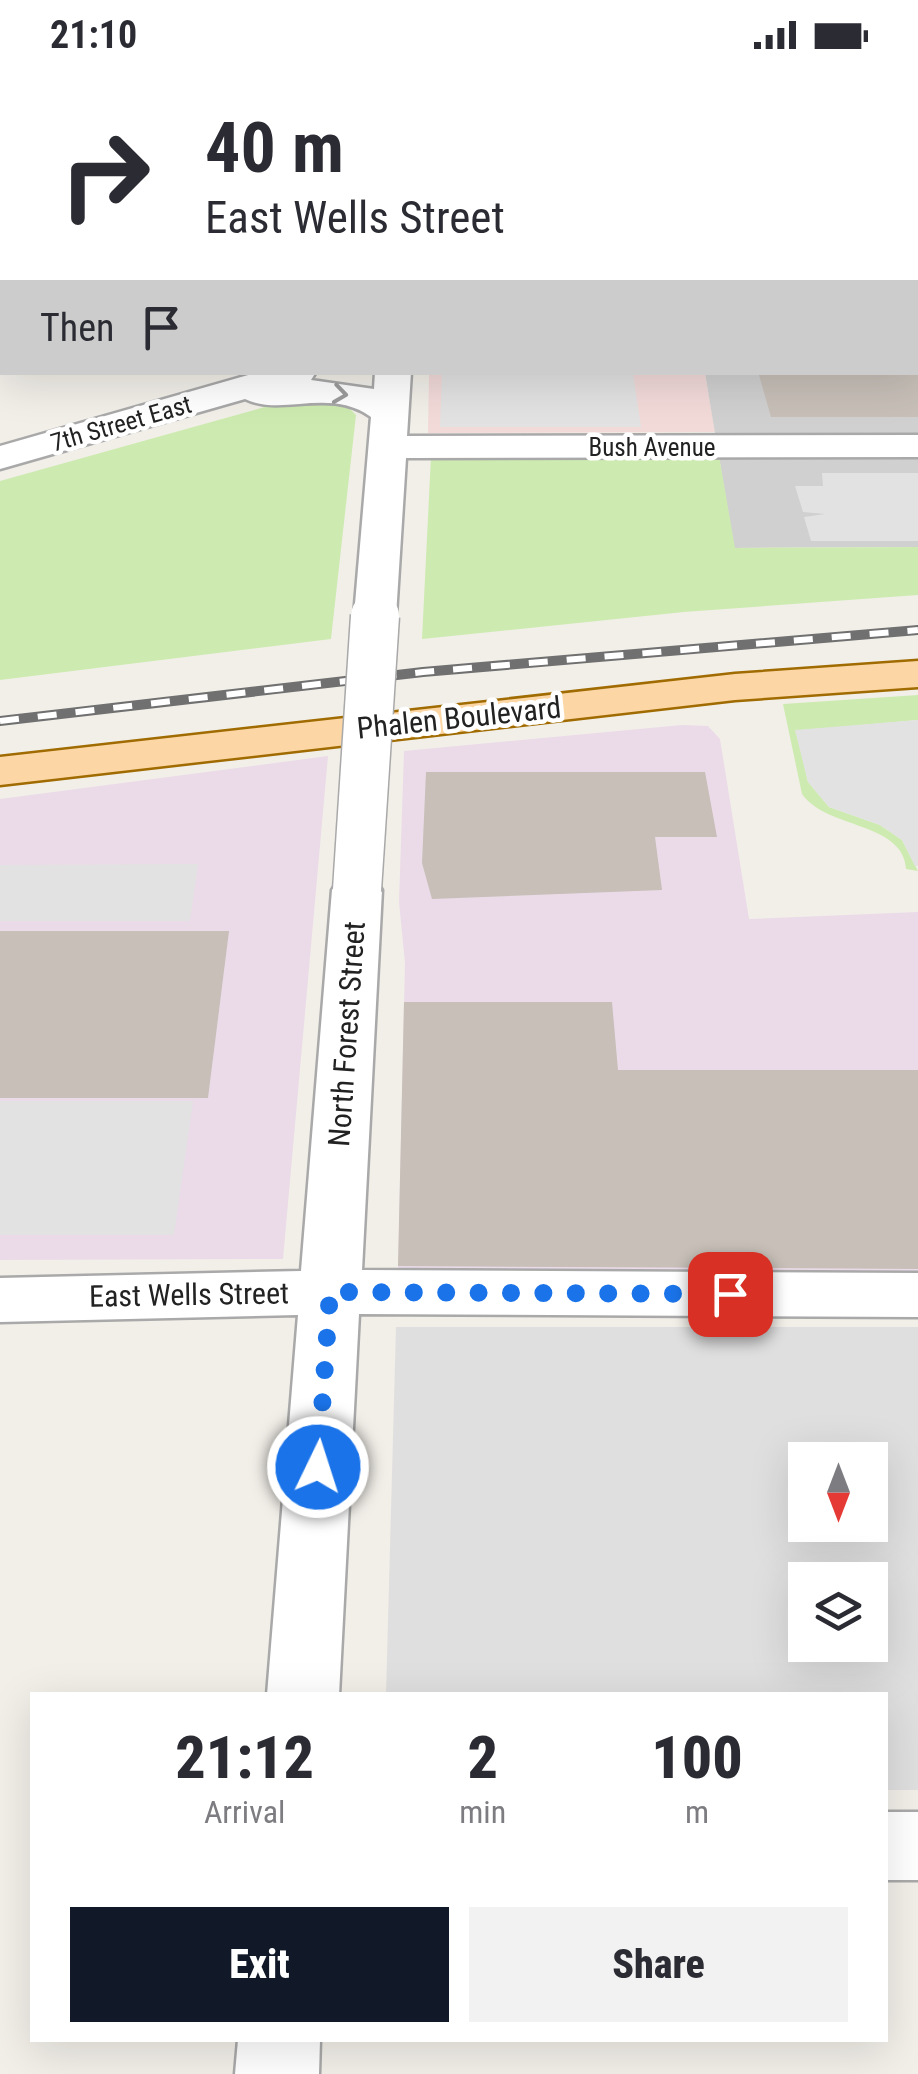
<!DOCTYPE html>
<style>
:root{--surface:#fff;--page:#f2f2f3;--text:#2b2b33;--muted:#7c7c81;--accent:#111827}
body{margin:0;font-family:"Roboto Condensed",sans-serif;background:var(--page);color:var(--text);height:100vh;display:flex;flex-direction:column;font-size:38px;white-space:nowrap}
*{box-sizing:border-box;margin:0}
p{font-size:32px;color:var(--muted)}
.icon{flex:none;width:55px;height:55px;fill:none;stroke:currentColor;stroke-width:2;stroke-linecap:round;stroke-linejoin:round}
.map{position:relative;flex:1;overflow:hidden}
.sheet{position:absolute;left:30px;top:1622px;width:858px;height:350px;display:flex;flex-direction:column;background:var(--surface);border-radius:0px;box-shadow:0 10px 40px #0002}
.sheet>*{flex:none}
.guide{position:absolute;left:0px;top:0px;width:920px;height:305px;box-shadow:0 10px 40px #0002;background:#fff;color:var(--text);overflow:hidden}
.needle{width:65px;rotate:180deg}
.fabs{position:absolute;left:788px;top:1372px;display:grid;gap:20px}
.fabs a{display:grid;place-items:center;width:100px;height:100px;border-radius:0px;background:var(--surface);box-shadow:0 10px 40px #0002;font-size:50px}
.pin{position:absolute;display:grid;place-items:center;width:85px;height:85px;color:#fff;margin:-42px;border-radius:20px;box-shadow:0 5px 15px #0006}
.me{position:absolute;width:110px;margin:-55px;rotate:4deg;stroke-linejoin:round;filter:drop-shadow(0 0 8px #0008)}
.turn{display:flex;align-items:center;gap:35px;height:210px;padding:0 40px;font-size:45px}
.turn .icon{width:130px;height:130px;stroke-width:2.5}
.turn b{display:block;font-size:70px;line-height:85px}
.then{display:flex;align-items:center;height:95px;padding:0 40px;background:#0003;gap:20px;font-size:38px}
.eta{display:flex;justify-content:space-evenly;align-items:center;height:170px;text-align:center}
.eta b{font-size:60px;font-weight:800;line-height:70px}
.button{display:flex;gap:20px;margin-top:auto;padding:20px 40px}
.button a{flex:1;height:115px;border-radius:0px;background:var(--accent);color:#fff;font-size:40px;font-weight:800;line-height:115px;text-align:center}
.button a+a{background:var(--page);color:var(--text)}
.status{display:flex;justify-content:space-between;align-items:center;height:70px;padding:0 50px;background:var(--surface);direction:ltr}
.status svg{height:28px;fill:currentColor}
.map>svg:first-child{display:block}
.residential{fill:#e0dfdf;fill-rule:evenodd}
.commercial{fill:#f2dad9}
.industrial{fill:#ebdbe8}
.religious{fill:#d0d0d0}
.grass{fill:#cdebb0}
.parking{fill:#e2e2e2}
.building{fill:#c7bfb8}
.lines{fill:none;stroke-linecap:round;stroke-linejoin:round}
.minor-casing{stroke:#a9a9a9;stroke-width:5}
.major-casing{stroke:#a06b00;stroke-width:5}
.minor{fill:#fff;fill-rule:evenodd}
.major{fill:#fcd6a4;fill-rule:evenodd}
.rail-casing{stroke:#707070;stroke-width:10}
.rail{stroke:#fff;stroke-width:6;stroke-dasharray:19;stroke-linecap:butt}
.minor-bridge-casing{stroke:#a9a9a9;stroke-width:51;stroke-linecap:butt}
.minor-bridge{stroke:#fff;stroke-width:48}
.oneway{stroke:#9c9c9c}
.route{stroke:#1a73e8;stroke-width:18;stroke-dasharray:0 32.4}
.labels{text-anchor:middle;stroke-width:9;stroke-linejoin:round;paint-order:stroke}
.far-street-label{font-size:25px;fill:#222;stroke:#fff}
.street-label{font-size:30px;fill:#222;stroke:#fff}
</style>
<div class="status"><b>21:10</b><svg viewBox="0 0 49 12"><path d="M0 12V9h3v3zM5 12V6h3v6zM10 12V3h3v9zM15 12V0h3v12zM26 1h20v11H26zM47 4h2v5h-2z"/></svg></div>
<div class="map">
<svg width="918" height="2004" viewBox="0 0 918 2004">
<rect width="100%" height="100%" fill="#f2efe9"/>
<g class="residential">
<polygon points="0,0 918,0 918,3 2,2 0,99"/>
<path d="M 396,1257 L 918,1257 L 918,1720 L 885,1720 L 885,1625 L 386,1625 ZM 805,1390 L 870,1390 L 870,1455 L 805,1455 ZM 805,1510 L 870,1510 L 870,1575 L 805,1575 Z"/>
</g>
<polygon class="commercial" points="429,302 705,303 715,362 428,363"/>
<g class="industrial">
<polygon points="682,655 708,656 720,669 749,849 918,842 918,1217 407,1216 398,1199 405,893 399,832 404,681"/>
<polygon points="328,686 283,1189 0,1190 0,729"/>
</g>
<polygon class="religious" points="918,297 918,477 734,478 705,303 918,302"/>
<g class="grass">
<polygon points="326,332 349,338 356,345 331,569 0,610 0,411 279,333"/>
<polygon points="431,386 719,386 735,478 918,477 918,525 684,542 422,569"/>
<path d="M 918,625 L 918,650 L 796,661 L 808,712 L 829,737 L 880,755 L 902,770 L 918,801 L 906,799 C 904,752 826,759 802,724 L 783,634 Z"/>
</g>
<g class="parking">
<polygon points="464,302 633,303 641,357 440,357 442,303"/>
<polygon points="822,403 918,403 918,471 811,471 804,447 825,444 803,442 795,416 823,416"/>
<polygon points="918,650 918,796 915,796 902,770 880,755 829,737 808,712 795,660"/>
<polygon points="198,794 190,851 0,851 0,795"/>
<polygon points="0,1031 193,1031 174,1165 0,1165"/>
</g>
<g class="building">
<polygon points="918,304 918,347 771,347 759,305"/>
<polygon points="426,702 705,702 717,767 655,767 662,820 432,829 422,793"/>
<polygon points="0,861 229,861 208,1028 0,1028"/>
<polygon points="404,932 612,932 618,1000 918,1000 918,1199 398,1196"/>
</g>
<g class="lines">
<defs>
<g id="minor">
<rect x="402" y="0" width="26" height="2"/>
<rect x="0" y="217" width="2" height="20"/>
<path d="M 259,302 L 316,302 L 311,310 L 374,319 L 375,302 L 411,302 L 407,366 L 918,365 L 918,387 L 406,388 L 396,546 L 390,555 L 375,559 L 360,555 L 354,546 L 371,347 C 329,317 283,347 245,329 L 0,399 L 0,376 Z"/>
<polygon points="357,805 375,809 382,820 362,1200 918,1203 918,1247 359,1244 339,1625 267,1625 298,1245 0,1252 0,1208 301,1201 332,820 339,809"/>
<rect x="885" y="1742" width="33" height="68"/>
<polygon points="238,1970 320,1970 319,2004 235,2004"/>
</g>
<g id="major">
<rect x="0" y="94" width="2" height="18"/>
<polygon points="918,591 918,617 735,630 0,715 0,687 735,604"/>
</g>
</defs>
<use href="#minor" class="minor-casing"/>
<use href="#major" class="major-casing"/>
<use href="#minor" class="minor"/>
<use href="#major" class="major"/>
<defs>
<polyline id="rail" points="0,651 423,602 918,560"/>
</defs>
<use href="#rail" class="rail-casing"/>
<use href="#rail" class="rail"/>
<defs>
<polyline id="minor-bridge" points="357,820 375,546"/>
</defs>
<use href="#minor-bridge" class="minor-bridge-casing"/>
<use href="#minor-bridge" class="minor-bridge"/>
</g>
<defs><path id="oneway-chevron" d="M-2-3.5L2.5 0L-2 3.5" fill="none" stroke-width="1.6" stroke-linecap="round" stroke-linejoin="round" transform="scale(2.5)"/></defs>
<use class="oneway" href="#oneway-chevron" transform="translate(340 324) rotate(8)"/>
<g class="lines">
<polyline class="route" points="318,1397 330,1222 730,1224"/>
</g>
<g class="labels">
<g class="far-street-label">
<text transform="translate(121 353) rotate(-16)" y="9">7th Street East</text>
<text x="652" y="386">Bush Avenue</text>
</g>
<g class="street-label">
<text transform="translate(459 648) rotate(-6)" y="10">Phalen Boulevard</text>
<text transform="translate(347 964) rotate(-86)" y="10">North Forest Street</text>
<text transform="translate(189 1225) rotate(-1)" y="10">East Wells Street</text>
</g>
</g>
</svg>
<div class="fabs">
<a><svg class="needle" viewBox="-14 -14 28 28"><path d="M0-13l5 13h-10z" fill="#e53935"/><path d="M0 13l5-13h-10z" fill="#7c7c81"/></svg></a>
<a><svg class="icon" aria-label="layers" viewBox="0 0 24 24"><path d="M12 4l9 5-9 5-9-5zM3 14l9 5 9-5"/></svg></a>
</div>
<div class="pin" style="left:730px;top:1224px;background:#d93025"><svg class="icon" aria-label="arrive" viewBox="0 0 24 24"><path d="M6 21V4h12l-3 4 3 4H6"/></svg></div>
<svg class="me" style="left:318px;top:1397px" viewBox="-20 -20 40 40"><circle r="17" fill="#1a73e8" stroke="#fff" stroke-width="3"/><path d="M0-11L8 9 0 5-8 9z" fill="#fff"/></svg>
<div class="guide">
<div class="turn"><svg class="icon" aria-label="right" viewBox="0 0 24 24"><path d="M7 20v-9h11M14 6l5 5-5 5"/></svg><div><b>40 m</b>East Wells Street</div></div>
<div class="then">Then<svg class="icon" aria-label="arrive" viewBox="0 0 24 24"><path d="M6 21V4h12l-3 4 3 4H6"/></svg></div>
</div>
<section class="sheet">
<div class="eta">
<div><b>21:12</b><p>Arrival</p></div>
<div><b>2</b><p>min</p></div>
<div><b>100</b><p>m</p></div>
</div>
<div class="button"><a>Exit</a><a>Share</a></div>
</section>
</div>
